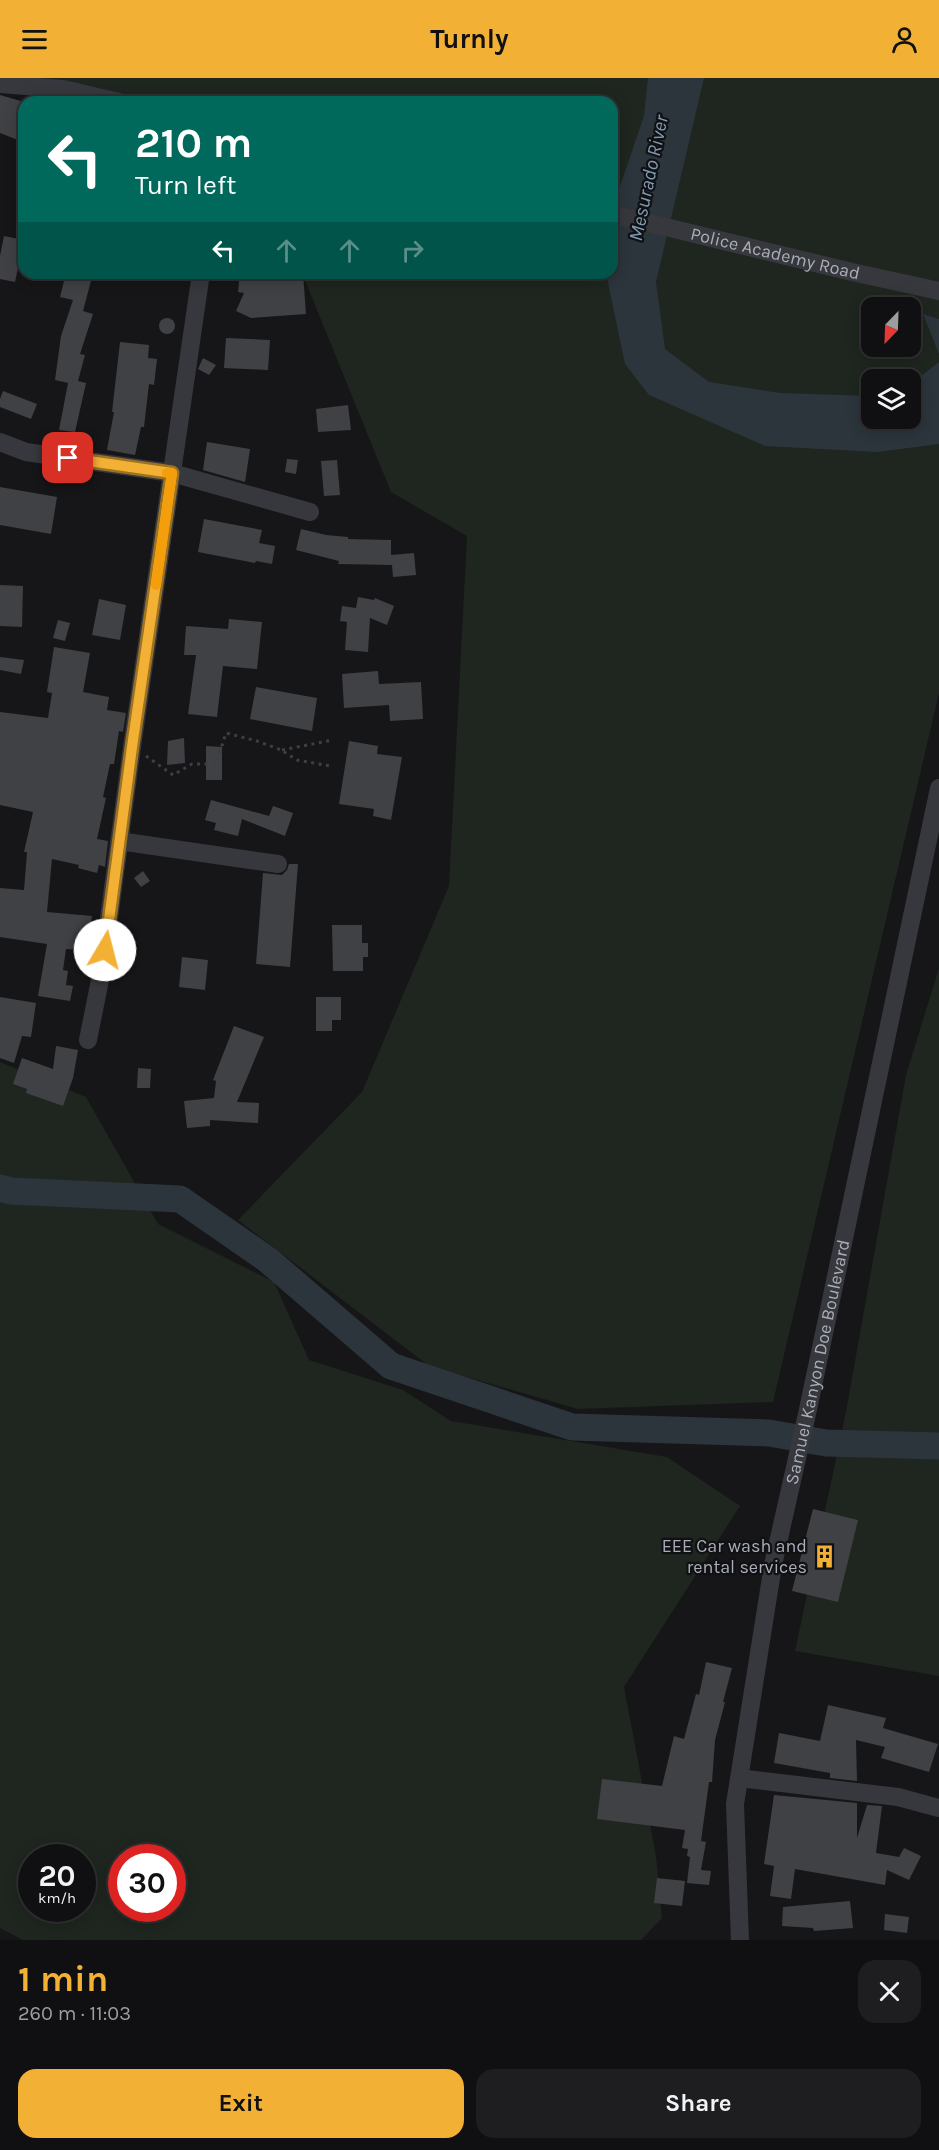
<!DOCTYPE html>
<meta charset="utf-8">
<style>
:root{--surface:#101012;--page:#1e1e20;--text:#f1f3f6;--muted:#9c9d9f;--line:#303032;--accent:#f2b134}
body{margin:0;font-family:Karla,sans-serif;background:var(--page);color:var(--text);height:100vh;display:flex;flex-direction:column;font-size:22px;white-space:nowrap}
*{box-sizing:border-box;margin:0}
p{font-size:20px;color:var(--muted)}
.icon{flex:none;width:33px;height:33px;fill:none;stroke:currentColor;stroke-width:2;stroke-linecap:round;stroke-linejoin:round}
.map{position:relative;height:1862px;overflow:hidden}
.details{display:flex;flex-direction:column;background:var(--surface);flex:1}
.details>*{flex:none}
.banner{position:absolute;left:18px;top:18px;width:600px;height:183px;border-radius:18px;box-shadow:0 3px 15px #0003,0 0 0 2px var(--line);background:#00695c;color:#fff;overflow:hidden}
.needle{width:39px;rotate:203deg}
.tools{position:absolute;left:861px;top:219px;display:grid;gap:12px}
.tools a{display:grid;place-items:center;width:60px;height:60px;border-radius:12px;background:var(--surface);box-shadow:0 3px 15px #0003,0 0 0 2px var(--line);font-size:30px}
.speed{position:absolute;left:18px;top:1766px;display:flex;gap:12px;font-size:30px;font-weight:700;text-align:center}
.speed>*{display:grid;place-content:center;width:78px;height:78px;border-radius:50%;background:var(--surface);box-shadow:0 3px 15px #0003,0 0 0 2px var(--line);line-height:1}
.speed small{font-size:15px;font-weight:400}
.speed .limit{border:9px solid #d22;background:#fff;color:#111}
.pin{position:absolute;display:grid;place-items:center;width:51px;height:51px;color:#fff;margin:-26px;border-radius:12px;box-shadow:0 3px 9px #0006}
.me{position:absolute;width:66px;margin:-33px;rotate:8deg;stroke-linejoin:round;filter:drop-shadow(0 0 4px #0008)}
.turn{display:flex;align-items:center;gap:21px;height:126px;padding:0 18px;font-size:27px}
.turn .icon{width:78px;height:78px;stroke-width:2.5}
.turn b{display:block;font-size:42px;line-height:51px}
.lanes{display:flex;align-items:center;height:57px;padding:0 18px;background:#0003;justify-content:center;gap:30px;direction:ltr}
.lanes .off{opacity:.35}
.round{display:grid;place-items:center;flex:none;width:63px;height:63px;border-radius:18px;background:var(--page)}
.summary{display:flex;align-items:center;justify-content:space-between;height:102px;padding:0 18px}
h1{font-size:36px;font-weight:700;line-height:45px;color:var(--accent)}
.primary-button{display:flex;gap:12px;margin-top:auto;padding:12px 18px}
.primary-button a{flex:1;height:69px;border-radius:18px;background:var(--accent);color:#111;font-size:24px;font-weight:700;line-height:69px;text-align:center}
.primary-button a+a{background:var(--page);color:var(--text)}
header{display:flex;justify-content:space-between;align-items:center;height:78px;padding:0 18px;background:var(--accent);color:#111;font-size:27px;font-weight:700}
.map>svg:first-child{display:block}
.green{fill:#1e261f;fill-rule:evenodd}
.water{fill:#2c353c}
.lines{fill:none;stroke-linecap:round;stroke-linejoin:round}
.river{stroke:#2c353c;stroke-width:27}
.building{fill:#404145}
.path{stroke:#3d3f44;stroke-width:3;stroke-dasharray:3 4.5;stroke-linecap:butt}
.minor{stroke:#37383d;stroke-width:18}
.route-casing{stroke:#9d7322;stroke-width:15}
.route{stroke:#f2b134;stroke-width:10}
.slow{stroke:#f59e0b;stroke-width:10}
.labels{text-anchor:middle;stroke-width:4.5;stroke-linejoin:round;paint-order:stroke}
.street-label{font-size:18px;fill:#a8adb8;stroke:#111113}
.poi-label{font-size:18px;fill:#a8adb8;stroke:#111113;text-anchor:end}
.water-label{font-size:20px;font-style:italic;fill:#7f9bb3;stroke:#111113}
</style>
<header><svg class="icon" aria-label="menu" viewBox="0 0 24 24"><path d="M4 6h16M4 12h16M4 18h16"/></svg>Turnly<svg class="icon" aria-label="person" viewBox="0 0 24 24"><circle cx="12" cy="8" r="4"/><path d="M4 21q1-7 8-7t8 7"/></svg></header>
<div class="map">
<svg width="939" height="1862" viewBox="0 0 939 1862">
<rect width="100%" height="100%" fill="#161618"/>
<g class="green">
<path d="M 37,0 L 939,0 L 939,615 L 773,1324 L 578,1331 L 429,1288 L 238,1142 L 362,1014 L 449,808 L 467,458 L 391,414 L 302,195 L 612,195 L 612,24 L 41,24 ZM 872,230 L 910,230 L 910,268 L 872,268 ZM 872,302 L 910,302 L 910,340 L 872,340 Z"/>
<polygon points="939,890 939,1598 795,1573 846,1334 906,997"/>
<path d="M 0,984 L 86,1019 L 158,1146 L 274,1204 L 309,1282 L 403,1312 L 451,1343 L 667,1379 L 740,1428 L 624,1609 L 656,1778 L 662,1840 L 641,1862 L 23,1862 L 0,1850 ZM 32,1779 L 82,1779 L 82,1830 L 32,1830 ZM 122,1779 L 172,1779 L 172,1830 L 122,1830 Z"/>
</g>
<g class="water">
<polygon points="648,0 704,0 656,204 665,271 709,304 780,315 871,318 872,340 910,340 911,306 939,284 939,366 877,374 765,368 649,317 625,286 606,195 612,195 612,132 644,38"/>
<polygon points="923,236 939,241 939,276"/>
</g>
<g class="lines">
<polyline class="river" points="0,1110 11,1113 180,1121 268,1182 391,1288 572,1349 769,1355 826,1365 939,1368"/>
</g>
<g class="building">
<polygon points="0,17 24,24 20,35 24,37 24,46 18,62 0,55"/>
<polygon points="4,158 24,162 15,204 0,201 0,178"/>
<polygon points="66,195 93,195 83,233 93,236 80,276 85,277 78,303 86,305 75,354 59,352 68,305 55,302 61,258 73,222 60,219"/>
<polygon points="240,195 269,195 269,197 303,195 306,236 251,240 236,233 244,215 238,214"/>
<circle cx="167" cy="248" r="8"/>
<polygon points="226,260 270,262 268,292 224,290"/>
<polygon points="120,264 149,267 148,280 157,281 154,307 149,306 144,349 141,349 135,377 107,372 114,334 112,334"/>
<polygon points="203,280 216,287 209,297 198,291"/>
<polygon points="3,313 37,326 31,341 0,329 0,321"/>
<polygon points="348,327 351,352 318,354 316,331"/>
<polygon points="207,364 250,371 245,404 203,392"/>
<polygon points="287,381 298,382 296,396 285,394"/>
<polygon points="337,382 340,417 324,418 321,383"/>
<polygon points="0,409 57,419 51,456 0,447"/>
<polygon points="204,441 262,452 259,465 275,468 272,486 256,483 255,485 198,474"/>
<polygon points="301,451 326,457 348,459 348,461 391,462 391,477 414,475 416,497 393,499 392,487 338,486 339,483 296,472"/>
<polygon points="0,507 23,508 22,549 0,548"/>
<polygon points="358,519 374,522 375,520 394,528 387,547 370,540 368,574 345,572 347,544 340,543 342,528 356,530"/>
<polygon points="99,521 126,527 120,562 92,557"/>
<polygon points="229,541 262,544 257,591 223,588 217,639 188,636 196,577 184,577 186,548 228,551"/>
<polygon points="58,542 70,545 65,563 53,560"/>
<polygon points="54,569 90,575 83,614 109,619 107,632 126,635 123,654 119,653 114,686 110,686 103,719 106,720 97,761 108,763 105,789 99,787 97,795 78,790 79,787 52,781 47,834 92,838 91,846 97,847 93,873 66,871 63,892 68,893 66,907 73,908 70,923 38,918 47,866 0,859 0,810 24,812 27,774 24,774 33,734 0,727 0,634 48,640 52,615 47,614"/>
<polygon points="0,579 24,582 21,596 0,592"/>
<polygon points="378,593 379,606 421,604 423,641 390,643 389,627 344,630 342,596"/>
<polygon points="256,609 317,620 312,653 250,641"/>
<polygon points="184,660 185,685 167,687 168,663"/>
<polygon points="349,663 378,668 377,676 402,679 391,742 373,738 374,731 339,726"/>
<polygon points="206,668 222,669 222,702 206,702"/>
<polygon points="211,722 269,738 273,728 293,735 285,758 242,741 238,758 214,752 216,745 205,742"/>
<polygon points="289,786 298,786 290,889 256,886 263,795 282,797 287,792"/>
<polygon points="143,793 150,803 141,809 134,800"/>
<polygon points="332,847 362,847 362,865 368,865 368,879 363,879 363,893 333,893"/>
<polygon points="182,879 208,882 205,912 179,909"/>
<polygon points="0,919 36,925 31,959 22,958 14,985 0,980"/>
<polygon points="316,919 341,919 341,942 332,942 332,953 316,953"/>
<polygon points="234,948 264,959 237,1024 259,1025 258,1045 210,1042 210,1048 187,1050 184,1023 214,1020 216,1003 213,1002"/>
<polygon points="56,968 78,972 73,1000 63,1028 26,1015 27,1011 13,1006 22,980 53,991"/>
<polygon points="138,990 151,991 150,1010 137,1010"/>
<polygon points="813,1431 858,1442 838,1524 792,1513"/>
<polygon points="706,1584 732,1590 723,1624 725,1624 715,1662 712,1704 709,1704 701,1763 706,1764 701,1792 711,1793 709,1807 687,1805 690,1779 687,1778 688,1771 682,1770 685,1752 597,1741 602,1701 662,1708 674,1658 684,1661 696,1616 699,1617"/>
<polygon points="828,1627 886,1640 883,1650 938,1666 929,1694 881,1680 885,1669 856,1662 857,1703 830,1700 830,1695 774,1685 779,1655 820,1663"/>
<polygon points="774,1717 857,1725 857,1760 867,1727 882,1728 876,1775 899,1779 904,1770 921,1778 909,1802 887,1792 885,1807 795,1791 791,1821 770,1818 774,1788 764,1786"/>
<polygon points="657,1800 685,1803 682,1828 654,1825"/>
<polygon points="850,1823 853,1850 814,1853 813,1850 782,1848 783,1829"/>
<polygon points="885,1836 909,1839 907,1855 884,1852"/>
</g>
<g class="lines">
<g class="path">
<polyline points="282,672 333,662"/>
<polyline points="146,678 173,697 192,686 216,686 226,655 257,663 281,672 297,682 330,688"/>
</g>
<g class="minor">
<polyline points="0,6 63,11 119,24"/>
<path id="s1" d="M 612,136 L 852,194 L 939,213"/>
<polyline points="0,364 26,374 172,395 310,434"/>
<polyline points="119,763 278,786"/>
<polyline points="88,962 102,892 132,669 201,195"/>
<polyline points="739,1700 898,1719 939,1730"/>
<path id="s2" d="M 740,1862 L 735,1726 L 773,1487 L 807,1336 L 939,710"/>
</g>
</g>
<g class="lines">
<defs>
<polyline id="route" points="68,380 172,395 132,669 105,872"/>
</defs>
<use href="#route" class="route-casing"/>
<use href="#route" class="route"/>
<polyline class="slow" points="156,507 172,395 167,395"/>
</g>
<defs>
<symbol id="building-bare" viewBox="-9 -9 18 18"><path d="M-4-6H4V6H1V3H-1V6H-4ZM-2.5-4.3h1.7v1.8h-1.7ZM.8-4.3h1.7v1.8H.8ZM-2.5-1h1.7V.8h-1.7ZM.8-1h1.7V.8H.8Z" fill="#f2b134" stroke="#111113" stroke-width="2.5" paint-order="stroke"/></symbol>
</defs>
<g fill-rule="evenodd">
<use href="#building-bare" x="808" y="1462" width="33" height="33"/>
</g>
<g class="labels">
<g class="street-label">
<text dy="6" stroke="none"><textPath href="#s1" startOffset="168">Police Academy Road</textPath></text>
<text dy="6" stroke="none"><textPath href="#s2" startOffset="586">Samuel Kanyon Doe Boulevard</textPath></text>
</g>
<g class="poi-label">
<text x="807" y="1474">EEE Car wash and<tspan x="807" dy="21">rental services</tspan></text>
</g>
<g class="water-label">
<text transform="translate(648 100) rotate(-78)" y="7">Mesurado River</text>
</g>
</g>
</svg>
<div class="tools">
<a><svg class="needle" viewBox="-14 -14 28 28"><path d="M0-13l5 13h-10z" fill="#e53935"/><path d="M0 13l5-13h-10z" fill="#9c9d9f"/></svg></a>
<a><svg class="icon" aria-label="layers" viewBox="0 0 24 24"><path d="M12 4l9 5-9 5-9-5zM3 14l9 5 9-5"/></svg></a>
</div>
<div class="speed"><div>20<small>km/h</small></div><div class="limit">30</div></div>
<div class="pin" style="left:68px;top:380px;background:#d93025"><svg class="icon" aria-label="arrive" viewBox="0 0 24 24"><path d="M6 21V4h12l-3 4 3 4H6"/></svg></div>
<svg class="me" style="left:105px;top:872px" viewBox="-20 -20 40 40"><circle r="19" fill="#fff"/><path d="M0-13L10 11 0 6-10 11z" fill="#f2b134"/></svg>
<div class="banner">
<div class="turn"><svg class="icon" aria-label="left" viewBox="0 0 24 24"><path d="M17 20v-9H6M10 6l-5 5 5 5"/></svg><div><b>210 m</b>Turn left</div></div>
<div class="lanes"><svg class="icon" aria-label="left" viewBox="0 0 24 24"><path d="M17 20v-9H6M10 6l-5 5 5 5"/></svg><svg class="icon off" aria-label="ahead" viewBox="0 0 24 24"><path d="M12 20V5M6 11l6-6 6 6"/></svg><svg class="icon off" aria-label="ahead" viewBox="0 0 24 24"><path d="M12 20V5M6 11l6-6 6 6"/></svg><svg class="icon off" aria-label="right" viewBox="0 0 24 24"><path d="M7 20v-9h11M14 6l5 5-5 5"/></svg></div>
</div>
</div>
<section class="details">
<div class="summary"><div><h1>1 min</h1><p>260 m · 11:03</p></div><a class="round"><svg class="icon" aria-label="close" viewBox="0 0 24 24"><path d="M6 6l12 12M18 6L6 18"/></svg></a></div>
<div class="primary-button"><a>Exit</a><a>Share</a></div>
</section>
